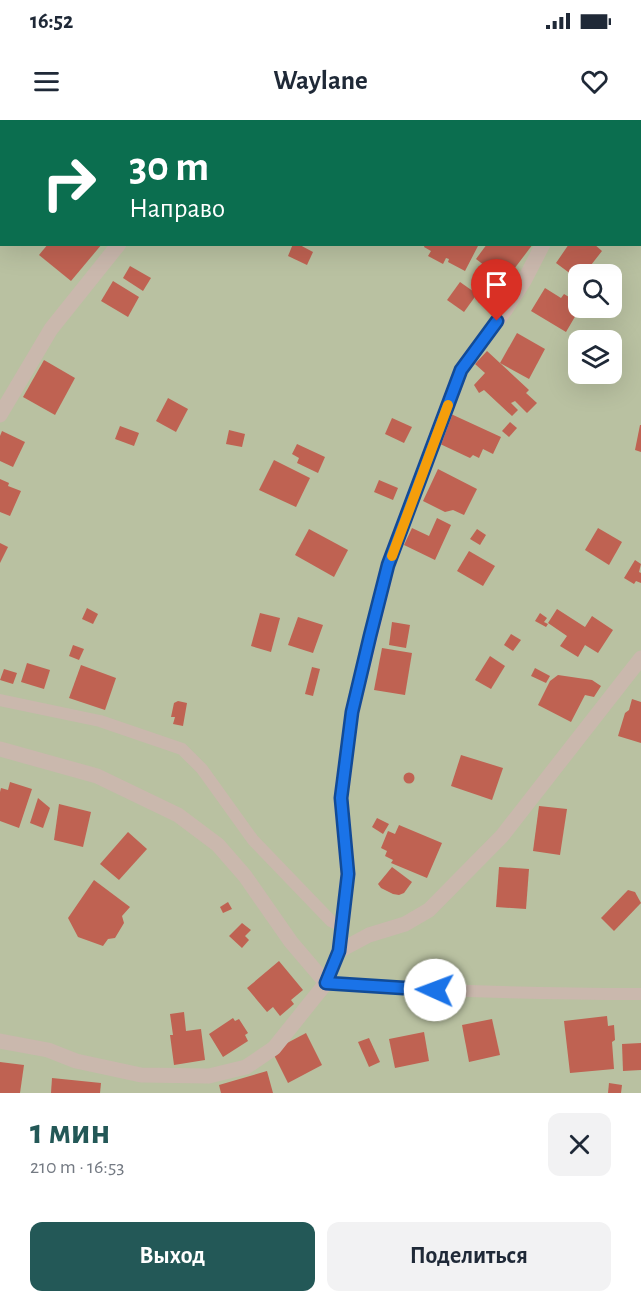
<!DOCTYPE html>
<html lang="ru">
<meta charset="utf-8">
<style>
:root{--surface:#fff;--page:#f2f2f3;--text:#1f2937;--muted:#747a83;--accent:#235857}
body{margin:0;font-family:"Alegreya Sans",sans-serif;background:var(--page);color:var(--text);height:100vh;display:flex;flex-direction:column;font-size:22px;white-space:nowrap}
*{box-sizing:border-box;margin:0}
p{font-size:20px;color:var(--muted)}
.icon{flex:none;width:33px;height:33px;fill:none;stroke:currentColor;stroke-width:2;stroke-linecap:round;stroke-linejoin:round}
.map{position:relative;height:973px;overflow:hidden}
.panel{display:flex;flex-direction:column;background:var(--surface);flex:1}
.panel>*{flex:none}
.top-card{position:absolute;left:0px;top:0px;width:642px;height:126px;box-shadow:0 6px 24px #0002;background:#0b6e4f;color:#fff;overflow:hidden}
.tools{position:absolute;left:568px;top:144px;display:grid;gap:12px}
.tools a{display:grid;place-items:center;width:54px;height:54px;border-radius:12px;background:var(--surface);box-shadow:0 6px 24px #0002;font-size:30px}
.pin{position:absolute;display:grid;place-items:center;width:51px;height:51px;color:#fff;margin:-62px -26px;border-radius:50% 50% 50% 0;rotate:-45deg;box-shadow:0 0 6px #0007}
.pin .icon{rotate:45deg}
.me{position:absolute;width:66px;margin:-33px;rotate:272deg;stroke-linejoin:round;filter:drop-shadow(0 0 4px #0008)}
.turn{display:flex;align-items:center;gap:21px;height:126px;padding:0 30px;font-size:27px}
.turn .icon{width:78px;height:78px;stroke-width:2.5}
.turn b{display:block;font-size:42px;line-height:51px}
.round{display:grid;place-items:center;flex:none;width:63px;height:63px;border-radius:12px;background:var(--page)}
.headline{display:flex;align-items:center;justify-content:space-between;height:102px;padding:0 30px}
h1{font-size:36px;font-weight:600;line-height:45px;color:var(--accent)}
.button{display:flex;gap:12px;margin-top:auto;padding:12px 30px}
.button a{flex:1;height:69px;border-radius:12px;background:var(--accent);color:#fff;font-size:24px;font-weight:600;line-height:69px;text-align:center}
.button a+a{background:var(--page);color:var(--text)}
.status{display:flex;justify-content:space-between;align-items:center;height:42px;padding:0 30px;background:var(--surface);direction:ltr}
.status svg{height:16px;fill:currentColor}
header{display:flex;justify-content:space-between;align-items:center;height:78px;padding:0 30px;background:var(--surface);font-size:27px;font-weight:600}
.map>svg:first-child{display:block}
.green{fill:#b9c1a1;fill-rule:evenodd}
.building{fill:#bf6252}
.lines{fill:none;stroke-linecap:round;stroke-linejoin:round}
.service{stroke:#cab8ad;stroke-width:12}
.minor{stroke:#cab8ad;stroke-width:15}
.route-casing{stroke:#114b97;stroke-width:15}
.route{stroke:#1a73e8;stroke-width:10}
.slow{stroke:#f59e0b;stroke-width:10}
</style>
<div class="status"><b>16:52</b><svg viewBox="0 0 49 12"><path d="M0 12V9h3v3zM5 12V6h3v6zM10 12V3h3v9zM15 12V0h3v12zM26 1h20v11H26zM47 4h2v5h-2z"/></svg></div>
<header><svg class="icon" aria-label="menu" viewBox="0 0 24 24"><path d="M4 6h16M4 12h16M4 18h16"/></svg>Waylane<svg class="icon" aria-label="heart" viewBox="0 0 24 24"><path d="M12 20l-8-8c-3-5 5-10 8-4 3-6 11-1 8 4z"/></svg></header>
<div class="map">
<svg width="641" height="973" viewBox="0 0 641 973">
<rect width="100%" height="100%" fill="#f2e8e1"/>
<path class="green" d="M 0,0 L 641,0 L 641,973 L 0,973 ZM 2,2 L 640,2 L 640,124 L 2,124 ZM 579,154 L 612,154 L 612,188 L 579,188 ZM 579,220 L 612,220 L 612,254 L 579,254 Z"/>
<g class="building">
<polygon points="48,124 102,124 71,161 39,135"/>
<polygon points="293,124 298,124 313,132 307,145 288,136"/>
<polygon points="425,124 479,124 465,151 448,142 449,139 446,138 443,144 428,136 431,131 424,127"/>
<polygon points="487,124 533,124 505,161 476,139"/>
<polygon points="569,124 594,124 602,131 584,154 579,154 579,160 556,143"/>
<polygon points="130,146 151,158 143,171 123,158"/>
<polygon points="113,161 139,177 128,197 101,181"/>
<polygon points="460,162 477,174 464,192 447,180"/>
<polygon points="545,168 561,178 564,174 579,183 580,188 566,212 531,191"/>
<polygon points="517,213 545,229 529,259 500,243"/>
<polygon points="487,231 529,270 526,273 537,283 527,293 515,281 511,283 518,290 512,296 484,270 479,273 474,265 485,253 475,244"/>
<polygon points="44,240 75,258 55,295 23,277"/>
<polygon points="168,278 188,289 176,312 156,301"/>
<polygon points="451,294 501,317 493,334 483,329 479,338 473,335 470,338 438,323"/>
<polygon points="392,298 412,307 404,323 385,314"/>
<polygon points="510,302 517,308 509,317 502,311"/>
<polygon points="640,305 641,305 641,332 635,330"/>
<polygon points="120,306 139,313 134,326 115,319"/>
<polygon points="229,310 245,314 242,327 226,324"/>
<polygon points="2,311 25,322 13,347 0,341 0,316"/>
<polygon points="297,324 325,337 318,353 297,343 299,338 292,334"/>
<polygon points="274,340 310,358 296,387 259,370"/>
<polygon points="438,349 477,369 464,395 453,390 445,392 423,381"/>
<polygon points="0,359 9,363 8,366 21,371 10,396 0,392"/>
<polygon points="379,360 398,368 393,380 374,372"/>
<polygon points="437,398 451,405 435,440 404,425 412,408 429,416"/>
<polygon points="598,408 622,422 609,445 585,430"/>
<polygon points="309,409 348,430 334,457 295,435"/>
<polygon points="477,409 486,415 480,425 470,419"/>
<polygon points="0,423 8,427 0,443"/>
<polygon points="469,431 495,446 483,466 457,451"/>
<polygon points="635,440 641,444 639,452 641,453 641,463 636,461 634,464 624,458"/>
<polygon points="87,488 98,494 93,504 82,499"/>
<polygon points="557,489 585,507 592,496 613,510 598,533 585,525 578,537 560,526 567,516 548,503"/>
<polygon points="260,493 280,498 271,532 251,526"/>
<polygon points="540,493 547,498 544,502 548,504 546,507 535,501"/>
<polygon points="298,497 323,505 313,533 288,525"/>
<polygon points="392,502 410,505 406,528 389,525"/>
<polygon points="511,514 521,520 513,531 504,525"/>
<polygon points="73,525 84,529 79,540 69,536"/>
<polygon points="382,528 412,533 405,575 374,570"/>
<polygon points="490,536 505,546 491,569 475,560"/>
<polygon points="27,543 50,550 44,569 21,562"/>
<polygon points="81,545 116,558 105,590 69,578"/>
<polygon points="312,547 320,549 313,576 305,574"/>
<polygon points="535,548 550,556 546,563 531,556"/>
<polygon points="4,549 17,553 13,564 0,560"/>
<polygon points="558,555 592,560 601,566 594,577 585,575 571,602 538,585 550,561"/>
<polygon points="632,579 641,582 641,623 618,616 625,593 629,590"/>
<polygon points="178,581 187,583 183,606 173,604 175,597 171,597 174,583"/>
<polygon points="461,635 503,648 492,680 451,666"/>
<circle cx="409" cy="658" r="5.5"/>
<polygon points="10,662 32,669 19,708 0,701 0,672 1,668 8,670"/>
<polygon points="38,678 50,688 43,708 30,703"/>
<polygon points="59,684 91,692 83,727 54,720"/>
<polygon points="539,686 567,689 560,735 533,731"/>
<polygon points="377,698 389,704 383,714 372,707"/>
<polygon points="399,705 442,723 427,758 391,743 393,740 385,736 387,731 381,728 388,711 395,714"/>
<polygon points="128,712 147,729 119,760 100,744"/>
<polygon points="392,747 412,762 404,773 399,775 393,774 381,768 378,764"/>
<polygon points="499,747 529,749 526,789 496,787"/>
<polygon points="94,760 130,787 122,796 124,803 115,818 108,819 103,826 78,817 68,798"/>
<polygon points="628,770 635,772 641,783 614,811 601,798"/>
<polygon points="228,782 232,789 223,793 220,787"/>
<polygon points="242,803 251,810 245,816 249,820 242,828 229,816"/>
<polygon points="279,841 303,870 291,880 294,884 280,896 273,887 267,892 247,868"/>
<polygon points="184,892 186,911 201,909 205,940 174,945 170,915 173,915 170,894"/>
<polygon points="607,896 608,906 614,905 615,920 612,922 614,949 570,953 564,901"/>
<polygon points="233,898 235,901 239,899 248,913 245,915 248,921 223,937 209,914"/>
<polygon points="492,899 500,935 469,942 462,905"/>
<polygon points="424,912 429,941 395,948 389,919"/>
<polygon points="306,913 322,945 288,963 272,931"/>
<polygon points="369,918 380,942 369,947 358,922"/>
<polygon points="641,923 641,950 623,951 622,924"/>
<polygon points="0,942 24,945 20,973 0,973"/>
<polygon points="267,951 273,973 221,973 219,965"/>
<polygon points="52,958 101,963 100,973 51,973"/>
<polygon points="609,963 622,965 621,973 608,973"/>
</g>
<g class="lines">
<g class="service">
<polyline points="0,580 100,601 182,629 202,649 253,720 331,801 342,806"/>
<path d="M 326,863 C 431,871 536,874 641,874"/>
</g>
<g class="minor">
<polyline points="209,2 211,0"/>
<polyline points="640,31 641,31"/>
<polyline points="0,295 51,209 119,124"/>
<polyline points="0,629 97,656 178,695 218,725 245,756 291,822 326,863"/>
<polyline points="339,831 348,754 341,678 346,639 352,592 388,445 461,250 506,189 524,161 543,124"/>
<polyline points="0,921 48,930 76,941 141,955 209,956 246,947 274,928 326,863 339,831 369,815 405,804 429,790 502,716 641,538"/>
</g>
</g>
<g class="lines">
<defs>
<polyline id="route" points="435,870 326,863 339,831 348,754 341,678 352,592 370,516 388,445 461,250 497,201"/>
</defs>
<use href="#route" class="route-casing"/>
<use href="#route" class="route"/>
<polyline class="slow" points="392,436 448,285"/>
</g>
</svg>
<div class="tools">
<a><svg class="icon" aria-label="search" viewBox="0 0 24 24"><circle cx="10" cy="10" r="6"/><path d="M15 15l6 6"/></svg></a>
<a><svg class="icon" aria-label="layers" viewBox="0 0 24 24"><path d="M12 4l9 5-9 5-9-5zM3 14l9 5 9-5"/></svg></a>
</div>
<div class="pin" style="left:497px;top:201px;background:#d93025"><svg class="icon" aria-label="arrive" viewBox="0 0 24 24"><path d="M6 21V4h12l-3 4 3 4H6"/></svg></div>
<svg class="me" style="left:435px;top:870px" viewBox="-20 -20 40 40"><circle r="19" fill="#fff"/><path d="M0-13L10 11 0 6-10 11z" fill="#1a73e8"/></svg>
<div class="top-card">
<div class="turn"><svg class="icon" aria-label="right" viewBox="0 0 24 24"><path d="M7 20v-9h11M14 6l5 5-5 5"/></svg><div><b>30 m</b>Направо</div></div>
</div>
</div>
<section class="panel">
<div class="headline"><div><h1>1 мин</h1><p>210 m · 16:53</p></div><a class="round"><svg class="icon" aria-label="close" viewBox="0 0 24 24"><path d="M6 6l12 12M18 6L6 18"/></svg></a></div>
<div class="button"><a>Выход</a><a>Поделиться</a></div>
</section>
